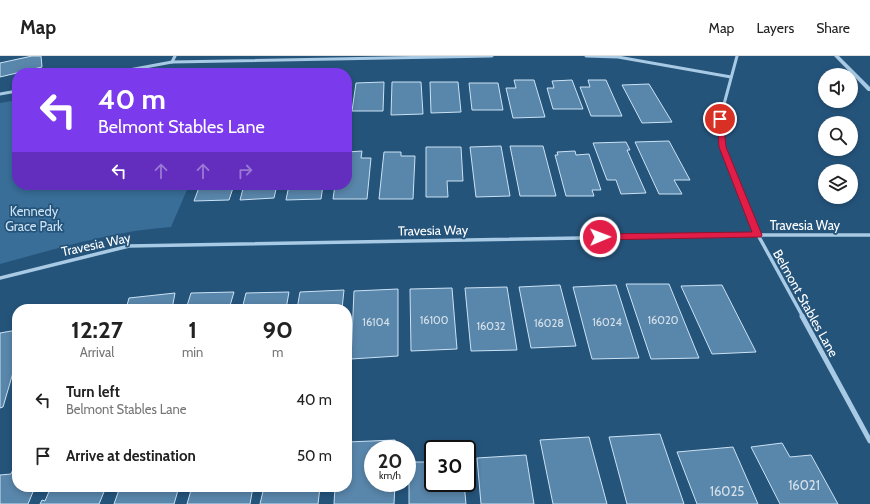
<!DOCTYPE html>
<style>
:root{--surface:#fff;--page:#f2f2f2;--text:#222;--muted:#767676;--line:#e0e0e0}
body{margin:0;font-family:Cabin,sans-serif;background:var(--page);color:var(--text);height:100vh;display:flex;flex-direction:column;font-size:15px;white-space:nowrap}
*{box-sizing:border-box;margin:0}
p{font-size:13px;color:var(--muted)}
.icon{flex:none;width:22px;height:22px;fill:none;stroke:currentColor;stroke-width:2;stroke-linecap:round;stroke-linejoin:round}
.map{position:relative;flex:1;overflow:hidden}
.side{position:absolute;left:12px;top:248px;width:340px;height:188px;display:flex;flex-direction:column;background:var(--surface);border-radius:16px;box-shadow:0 2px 6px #0003}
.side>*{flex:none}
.banner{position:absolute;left:12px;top:12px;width:340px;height:122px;border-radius:16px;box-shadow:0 2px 6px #0003;background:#7c3aed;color:#fff;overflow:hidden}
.controls{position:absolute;left:818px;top:12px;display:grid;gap:8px}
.controls a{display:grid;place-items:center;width:40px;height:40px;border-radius:50%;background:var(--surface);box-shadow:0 2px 6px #0003;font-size:20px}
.speed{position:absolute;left:364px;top:384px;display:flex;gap:8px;font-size:20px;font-weight:700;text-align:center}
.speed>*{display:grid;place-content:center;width:52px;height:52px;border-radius:50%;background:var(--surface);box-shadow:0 2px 6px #0003;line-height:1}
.speed small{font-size:10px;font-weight:400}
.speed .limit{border:2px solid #111;border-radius:6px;background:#fff;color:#111}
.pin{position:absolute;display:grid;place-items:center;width:34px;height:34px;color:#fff;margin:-17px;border:2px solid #fff;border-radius:50%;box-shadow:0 1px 4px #0007}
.me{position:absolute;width:44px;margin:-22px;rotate:89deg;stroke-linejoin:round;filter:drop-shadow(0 0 3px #0008)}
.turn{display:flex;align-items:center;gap:14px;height:84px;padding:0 20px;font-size:18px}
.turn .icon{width:52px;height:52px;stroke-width:2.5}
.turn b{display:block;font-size:28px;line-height:34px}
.lanes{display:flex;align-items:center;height:38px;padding:0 20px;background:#0003;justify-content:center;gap:20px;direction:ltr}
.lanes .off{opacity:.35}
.eta{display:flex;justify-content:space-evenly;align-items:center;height:68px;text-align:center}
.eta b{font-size:24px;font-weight:700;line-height:28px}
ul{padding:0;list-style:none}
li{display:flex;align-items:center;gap:12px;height:56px;padding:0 20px}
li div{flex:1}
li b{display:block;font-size:15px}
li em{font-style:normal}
header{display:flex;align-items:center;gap:24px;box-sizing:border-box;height:56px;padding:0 20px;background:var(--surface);border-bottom:1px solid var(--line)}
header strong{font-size:19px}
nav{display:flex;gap:22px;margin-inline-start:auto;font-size:14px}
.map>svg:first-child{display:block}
.green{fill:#386e98}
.building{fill:#5986ab;stroke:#cbe2f4}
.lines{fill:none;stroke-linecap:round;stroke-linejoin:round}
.minor-far2{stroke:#a8cae4;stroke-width:3}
.minor-far1{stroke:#a8cae4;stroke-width:3.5}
.minor{stroke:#a8cae4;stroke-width:5}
.tertiary{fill:#a8cae4;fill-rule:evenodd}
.route{fill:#e11d48;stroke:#92132f}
.labels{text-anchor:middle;stroke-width:3.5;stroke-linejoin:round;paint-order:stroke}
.number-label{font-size:11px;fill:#d6e1ea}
.park-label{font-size:13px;fill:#cbe2f4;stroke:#25547b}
.street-label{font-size:13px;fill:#fff;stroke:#25547b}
.near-number-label{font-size:13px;fill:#d6e1ea}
</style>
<header>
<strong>Map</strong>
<nav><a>Map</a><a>Layers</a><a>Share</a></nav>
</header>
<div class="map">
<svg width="870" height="448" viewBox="0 0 870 448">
<rect width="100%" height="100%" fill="#25547b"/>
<g class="green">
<polygon points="239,12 237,17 161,17 192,13"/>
<path d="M 17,44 L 17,129 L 189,129 L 171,171 C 112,175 56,193 0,208 L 0,47 Z"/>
</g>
<g class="building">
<polygon points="32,0 41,0 42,11 0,21 0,7"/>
<polygon points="514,24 534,24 545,61 513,62 506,32 516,32"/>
<polygon points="572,24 583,53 553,53 547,32 554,32 552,25"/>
<polygon points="588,24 606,24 622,60 591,60 580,31 590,31"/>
<polygon points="384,26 383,55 352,55 356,27"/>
<polygon points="392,26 421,26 423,58 391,59"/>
<polygon points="430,26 458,26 461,56 431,57"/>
<polygon points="469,27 498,27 503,54 472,54"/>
<polygon points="649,28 672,66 642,67 622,29"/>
<polygon points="669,85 690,124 674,124 682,138 659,138 635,86"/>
<polygon points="626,86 630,94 627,94 646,137 621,138 616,124 607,124 593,87"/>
<polygon points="501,90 510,140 476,141 470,91"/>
<polygon points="510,90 543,90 556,140 520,140"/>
<polygon points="426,91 461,91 463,125 447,125 448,141 426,141"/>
<polygon points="362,95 361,102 371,102 367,143 333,143 335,129 347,129 347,96"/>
<polygon points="575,95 576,99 589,98 601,134 592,134 594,140 566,140 555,99 558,99 557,96"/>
<polygon points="384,96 401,96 401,100 415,100 413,143 379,143"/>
<polygon points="200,129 234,129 229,144 194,145"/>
<polygon points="244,129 277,129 274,142 240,144"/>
<polygon points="289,129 323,129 321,143 286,144"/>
<polygon points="626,228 669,228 699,302 651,303"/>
<polygon points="560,229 576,290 531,292 519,231"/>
<polygon points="616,229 639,302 592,303 573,231"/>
<polygon points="722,229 756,296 712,298 681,230"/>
<polygon points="507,231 517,294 471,295 465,232"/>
<polygon points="452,232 457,293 411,295 410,233"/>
<polygon points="398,233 398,300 351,303 354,235"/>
<polygon points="344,234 342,253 297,253 300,236"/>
<polygon points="234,236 229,253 186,253 191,237"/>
<polygon points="289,236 286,253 242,253 246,237"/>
<polygon points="175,237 172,253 126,253 129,242"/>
<polygon points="17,274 17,303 3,351 0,352 0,277"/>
<polygon points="660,378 684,448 627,448 609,381"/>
<polygon points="589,381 607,448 553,448 540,384"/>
<polygon points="395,384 395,393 373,393 373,427 395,427 394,448 334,448 335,431 347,431 347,386"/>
<polygon points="782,387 790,401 811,399 838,448 780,448 751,391"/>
<polygon points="733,391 758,448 697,448 677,396"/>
<polygon points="526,399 534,448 481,448 477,402"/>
<polygon points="17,404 17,431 35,431 28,448 0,448 0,419 11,418"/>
<polygon points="409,406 433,406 433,427 464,427 466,448 409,448"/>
<polygon points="51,431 106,431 99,448 40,448 42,444 45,445"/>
<polygon points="120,431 179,431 174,448 114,448"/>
<polygon points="192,431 253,431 250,448 187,448"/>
<polygon points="264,431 320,431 318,448 260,448"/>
</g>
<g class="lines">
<g class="minor-far2">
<polyline points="586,0 618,1 731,21"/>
<polyline points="172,6 175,0"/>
<polyline points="113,17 172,6 492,0"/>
<polyline points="0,38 17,35"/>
<polyline points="733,115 723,91 720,63 737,0"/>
</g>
<g class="minor-far1">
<polyline points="732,114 758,179 803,261"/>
<polyline points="0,222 129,190 758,179 870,179"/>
</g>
<polyline class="minor" points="802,260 870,385"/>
<polygon class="tertiary" points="834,0 839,0 870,31 870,35 868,35"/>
</g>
<polygon class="route" points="717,61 723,63 726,91 762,179 761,181 597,184 596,181 597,179 600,178 752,176 719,91"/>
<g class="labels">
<g class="number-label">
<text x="434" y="268">16100</text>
<text x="663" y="268">16020</text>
<text x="376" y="270">16104</text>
<text x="607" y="270">16024</text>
<text x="549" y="271">16028</text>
<text x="491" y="274">16032</text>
</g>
<g class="park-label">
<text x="34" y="160">Kennedy<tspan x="34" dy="15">Grace Park</tspan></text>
</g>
<g class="street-label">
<text x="805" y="174">Travesia Way</text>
<text transform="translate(433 174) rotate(-1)" y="5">Travesia Way</text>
<text transform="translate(96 188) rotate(-12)" y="5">Travesia Way</text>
<text transform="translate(806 247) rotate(61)" y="5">Belmont Stables Lane</text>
</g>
<g class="near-number-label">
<text x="804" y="434">16021</text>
<text x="727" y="440">16025</text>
</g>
</g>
</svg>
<div class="controls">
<a><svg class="icon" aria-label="sound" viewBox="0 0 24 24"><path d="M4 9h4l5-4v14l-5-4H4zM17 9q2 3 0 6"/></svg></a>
<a><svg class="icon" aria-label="search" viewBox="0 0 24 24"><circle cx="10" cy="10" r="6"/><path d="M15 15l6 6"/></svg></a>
<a><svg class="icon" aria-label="layers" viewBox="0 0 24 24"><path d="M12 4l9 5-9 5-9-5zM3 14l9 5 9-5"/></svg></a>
</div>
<div class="speed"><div>20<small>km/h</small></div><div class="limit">30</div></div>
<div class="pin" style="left:720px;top:63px;background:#d93025"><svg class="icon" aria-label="arrive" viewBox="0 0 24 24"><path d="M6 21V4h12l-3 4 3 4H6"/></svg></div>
<svg class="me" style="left:600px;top:181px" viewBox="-20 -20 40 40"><circle r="17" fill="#e11d48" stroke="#fff" stroke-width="3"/><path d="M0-11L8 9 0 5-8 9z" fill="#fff"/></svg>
<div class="banner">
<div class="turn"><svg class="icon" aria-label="left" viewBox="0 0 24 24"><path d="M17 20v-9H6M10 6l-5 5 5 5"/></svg><div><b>40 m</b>Belmont Stables Lane</div></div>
<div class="lanes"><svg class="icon" aria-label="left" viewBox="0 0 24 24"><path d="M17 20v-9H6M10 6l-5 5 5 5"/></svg><svg class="icon off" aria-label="ahead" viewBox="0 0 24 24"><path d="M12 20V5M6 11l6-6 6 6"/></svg><svg class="icon off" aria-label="ahead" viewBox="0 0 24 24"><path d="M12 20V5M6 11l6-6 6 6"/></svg><svg class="icon off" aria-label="right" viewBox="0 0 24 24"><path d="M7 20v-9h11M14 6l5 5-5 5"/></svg></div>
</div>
<section class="side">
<div class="eta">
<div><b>12:27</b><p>Arrival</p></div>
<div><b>1</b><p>min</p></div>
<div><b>90</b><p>m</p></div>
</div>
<ul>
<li><svg class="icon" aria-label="left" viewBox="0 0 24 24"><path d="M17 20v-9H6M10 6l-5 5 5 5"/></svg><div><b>Turn left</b><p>Belmont Stables Lane</p></div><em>40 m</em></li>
<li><svg class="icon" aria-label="arrive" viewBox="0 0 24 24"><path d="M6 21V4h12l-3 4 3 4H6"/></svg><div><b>Arrive at destination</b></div><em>50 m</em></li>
</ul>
</section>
</div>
